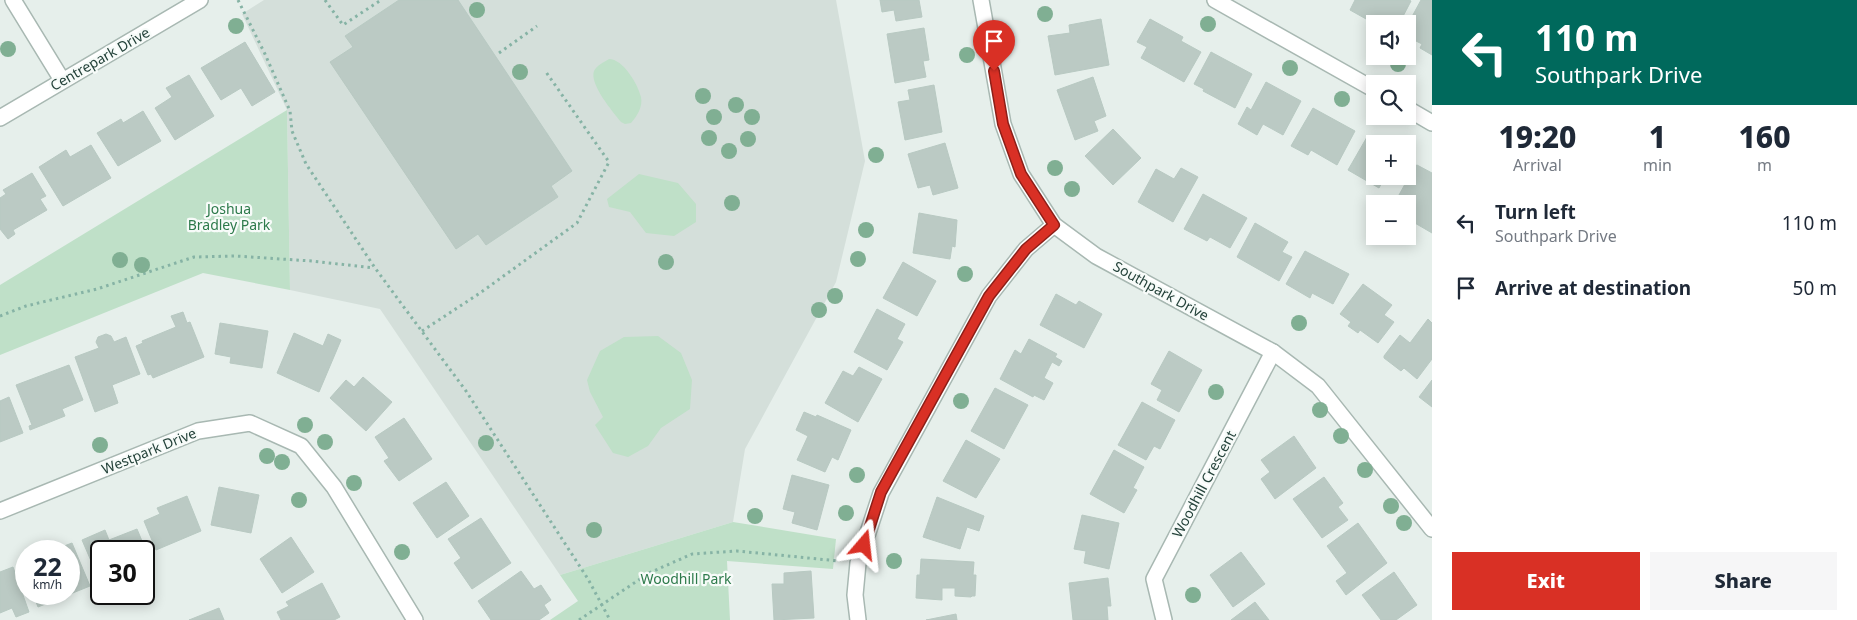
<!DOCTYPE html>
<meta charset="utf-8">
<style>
:root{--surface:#fff;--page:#f6f6f7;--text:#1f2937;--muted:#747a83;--accent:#d93025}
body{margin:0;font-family:"Noto Sans",sans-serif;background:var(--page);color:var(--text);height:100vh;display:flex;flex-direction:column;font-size:19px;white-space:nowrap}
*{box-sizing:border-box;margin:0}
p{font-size:16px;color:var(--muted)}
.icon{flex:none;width:28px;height:28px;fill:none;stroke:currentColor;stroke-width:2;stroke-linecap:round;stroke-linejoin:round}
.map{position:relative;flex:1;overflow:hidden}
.side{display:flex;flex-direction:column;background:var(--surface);width:425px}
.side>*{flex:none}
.guide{background:#00695c;color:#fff;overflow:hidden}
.fabs{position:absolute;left:1366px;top:15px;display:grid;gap:10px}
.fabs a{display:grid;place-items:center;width:50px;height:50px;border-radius:0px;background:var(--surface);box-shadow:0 2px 12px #0003;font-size:25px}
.speed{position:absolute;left:15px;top:540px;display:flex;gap:10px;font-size:25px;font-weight:700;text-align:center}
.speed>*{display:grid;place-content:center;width:65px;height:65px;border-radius:50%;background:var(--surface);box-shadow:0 2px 12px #0003;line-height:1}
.speed small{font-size:12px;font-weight:400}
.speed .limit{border:2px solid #111;border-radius:8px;background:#fff;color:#111}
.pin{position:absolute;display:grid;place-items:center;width:42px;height:42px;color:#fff;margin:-51px -21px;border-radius:50% 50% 50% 0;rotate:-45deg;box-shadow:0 0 5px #0007}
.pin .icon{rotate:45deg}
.me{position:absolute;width:55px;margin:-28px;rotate:17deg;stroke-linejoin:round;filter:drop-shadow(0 0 4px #0008)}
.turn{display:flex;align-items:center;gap:18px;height:105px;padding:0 20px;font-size:22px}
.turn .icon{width:65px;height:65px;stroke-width:2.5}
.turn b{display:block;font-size:35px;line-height:42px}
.eta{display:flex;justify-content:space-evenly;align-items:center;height:85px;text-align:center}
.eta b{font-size:30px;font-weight:800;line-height:35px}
.primary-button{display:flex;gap:10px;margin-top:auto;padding:10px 20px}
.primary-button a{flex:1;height:58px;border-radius:0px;background:var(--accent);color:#fff;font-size:20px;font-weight:800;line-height:58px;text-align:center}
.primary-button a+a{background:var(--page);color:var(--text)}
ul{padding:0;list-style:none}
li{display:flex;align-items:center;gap:15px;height:65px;padding:0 20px}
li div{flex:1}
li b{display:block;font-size:19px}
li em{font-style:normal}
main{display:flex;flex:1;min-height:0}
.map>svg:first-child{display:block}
.built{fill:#d4dfda}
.green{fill:#bfe0c8}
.building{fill:#bbcac4;stroke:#b8c9c2}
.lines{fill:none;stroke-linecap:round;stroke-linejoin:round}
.minor-casing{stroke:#a8b8b2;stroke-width:18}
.path{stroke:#86b3a5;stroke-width:3;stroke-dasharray:2.5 4;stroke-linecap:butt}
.minor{stroke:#fff;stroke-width:15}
.tree{fill:#80af93}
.route-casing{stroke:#8d1f18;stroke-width:12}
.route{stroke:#d93025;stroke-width:9}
.labels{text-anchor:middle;stroke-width:4.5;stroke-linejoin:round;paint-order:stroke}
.street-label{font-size:14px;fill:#24423a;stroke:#f7fbf9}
.park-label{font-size:14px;fill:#2d7a4b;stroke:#f7fbf9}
</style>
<main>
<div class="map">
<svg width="1432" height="620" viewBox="0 0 1432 620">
<rect width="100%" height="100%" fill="#e6efeb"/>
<polygon class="built" points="264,0 836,0 865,161 836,282 745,449 733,522 560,575 380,309 290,290 287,110 242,14"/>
<g class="green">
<path d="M 609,59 C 623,59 638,84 641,97 C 643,107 637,116 631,123 L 625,124 L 621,122 C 613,112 589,84 594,71 C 596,66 604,62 609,59 Z"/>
<polygon points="287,110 290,290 203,273 0,355 0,285"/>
<polygon points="639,174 678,183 696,204 696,222 674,236 646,233 630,212 609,207 607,199"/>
<polygon points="658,336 681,353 692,380 690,409 661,428 648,446 628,457 613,453 595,425 603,417 590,392 587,380 600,351 624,337"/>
<polygon points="733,522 836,539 833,569 727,561 730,620 550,620 578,601 560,575"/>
</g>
<g class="building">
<polygon points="399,0 458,0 572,171 551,186 558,197 486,245 478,234 456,249 330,62 353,47 345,36"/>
<polygon points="880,0 919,0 922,17 896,21 894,10 882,12"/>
<polygon points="1355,0 1409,0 1411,1 1399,24 1389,24 1382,20 1380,24 1375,24 1350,10"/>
<polygon points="1421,0 1432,0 1432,55 1420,48 1422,44 1408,37 1408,24"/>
<polygon points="1101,19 1109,65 1055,75 1048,36 1070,33 1069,25"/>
<polygon points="1150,19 1183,37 1181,41 1201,52 1184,82 1141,58 1147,47 1137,42"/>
<polygon points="924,28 929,60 923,61 926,77 895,83 887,34"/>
<polygon points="245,42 275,92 252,106 241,88 221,100 201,68"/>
<polygon points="1211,52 1252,74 1235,108 1203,91 1204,89 1194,84"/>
<polygon points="189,75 214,116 175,140 155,108 172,97 166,88"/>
<polygon points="1093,77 1106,116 1094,121 1098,131 1075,140 1057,90"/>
<polygon points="1266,82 1301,101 1283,135 1263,124 1257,135 1238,124 1247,107 1251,110"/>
<polygon points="934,85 942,132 905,140 898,102 910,100 908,90"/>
<polygon points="1313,108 1355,131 1337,165 1311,150 1308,155 1291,146"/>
<polygon points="143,111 161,141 118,166 97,133 121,119 123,123"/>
<polygon points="1113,129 1141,158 1113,185 1085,156"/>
<polygon points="1367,137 1379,144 1375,144 1375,176 1397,176 1394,182 1385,177 1379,188 1348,170"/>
<polygon points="945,143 958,188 933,195 930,185 918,188 908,154"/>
<polygon points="91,145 111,178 63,206 39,167 66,150 70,157"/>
<polygon points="1417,165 1432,173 1432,233 1408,219 1408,204 1394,204 1415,166"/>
<polygon points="1181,168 1198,177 1173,222 1138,202 1156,169 1174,179"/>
<polygon points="32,173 46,196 40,199 47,210 13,230 15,234 8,239 0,229 0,198 6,194 3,190"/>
<polygon points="1203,194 1247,218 1230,248 1210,237 1207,241 1184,229"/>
<polygon points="919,213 957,220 955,247 952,246 950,259 913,253"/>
<polygon points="1255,223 1288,242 1282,252 1292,257 1279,281 1237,257"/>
<polygon points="1305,251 1349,274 1333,304 1312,293 1310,298 1286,284"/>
<polygon points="903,262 936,281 917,316 883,298"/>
<polygon points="1363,284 1392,305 1384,315 1394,322 1378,343 1360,330 1358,333 1348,326 1351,322 1340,314"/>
<polygon points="1056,294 1076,305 1079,301 1102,314 1084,348 1040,325"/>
<polygon points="877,309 905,324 897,339 903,342 887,370 854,352"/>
<polygon points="183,312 187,323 190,322 204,357 153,378 151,374 148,375 136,346 143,343 142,341 176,327 171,316"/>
<polygon points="1428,319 1432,323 1432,359 1417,379 1404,368 1401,371 1384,358 1384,356 1400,335 1410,343"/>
<polygon points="220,323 268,331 262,368 230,363 231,357 215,354"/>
<polygon points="294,333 323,346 328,334 341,340 319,392 277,373"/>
<polygon points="106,334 111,336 114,342 126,337 140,374 112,385 118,403 95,412 75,357 99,348 96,342 98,337"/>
<polygon points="1029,339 1057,354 1055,357 1062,361 1059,366 1052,362 1044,378 1053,383 1044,400 1034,395 1033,397 1000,379 1015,350 1021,354"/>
<polygon points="1169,351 1202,370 1179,412 1157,400 1162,390 1151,384"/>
<polygon points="69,365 83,400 62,409 65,416 30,430 29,426 32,425 16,385"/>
<polygon points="859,367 882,379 858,422 825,403 843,371 853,376"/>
<polygon points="363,377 392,402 366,431 330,398 346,380 354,387"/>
<polygon points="1432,380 1432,407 1419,397"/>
<polygon points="995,388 1028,405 1004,449 971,431"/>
<polygon points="9,397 23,433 0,442 0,401"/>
<polygon points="1142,402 1175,420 1160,449 1154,446 1146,460 1118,445"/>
<polygon points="804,412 816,417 817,415 851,430 838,460 832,457 825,472 797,460 808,436 796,430"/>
<polygon points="404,418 432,459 399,481 384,461 389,458 375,437"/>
<polygon points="1294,436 1316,468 1275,499 1261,479 1270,472 1261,460"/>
<polygon points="966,440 1000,459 976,498 943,481"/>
<polygon points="1114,450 1144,467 1133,488 1137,490 1124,513 1090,494"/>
<polygon points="792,475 829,485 817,530 792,523 795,512 783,509"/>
<polygon points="1324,477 1343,503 1338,507 1348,520 1322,538 1293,499"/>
<polygon points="446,482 469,516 437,538 413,503"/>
<polygon points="219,487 259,495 251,533 211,525"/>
<polygon points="187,496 201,531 156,550 144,521 160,514 157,508"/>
<polygon points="937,497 984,516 979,531 967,527 960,549 923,537"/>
<polygon points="1082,515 1119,523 1109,569 1084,563 1086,551 1074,549"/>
<polygon points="481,518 511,563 472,589 454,563 461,558 448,539"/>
<polygon points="1358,523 1387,563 1346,595 1336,581 1347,573 1327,546"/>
<polygon points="137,529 152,565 144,569 144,551 101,551 101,584 82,540 105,530 109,540"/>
<polygon points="291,537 314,572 282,593 260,559"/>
<polygon points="72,543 90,586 38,607 33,594 69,594 69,551 51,551"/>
<polygon points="1241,552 1265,584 1233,607 1210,575"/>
<polygon points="921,559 974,562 973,575 976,575 975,596 972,596 971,597 955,596 955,588 942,588 942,600 916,598 917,575 920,575"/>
<polygon points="13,567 29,612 16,617 12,608 0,613 0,572"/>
<polygon points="521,571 534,589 541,585 551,600 544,605 549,613 539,620 491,620 478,601"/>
<polygon points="811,571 814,618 774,620 772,584 784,584 784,573"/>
<polygon points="1394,572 1417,605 1396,620 1381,620 1362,595"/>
<polygon points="1108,578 1111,606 1107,606 1108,620 1073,620 1069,583"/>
<polygon points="322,583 340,617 334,620 281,620 277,612 289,606 286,602"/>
<polygon points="1255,602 1269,620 1231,620"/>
<polygon points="219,608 224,620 189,620"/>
<polygon points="956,614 957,620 926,620"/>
</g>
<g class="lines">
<defs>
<g id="minor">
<polyline points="13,0 62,80"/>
<polyline points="981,0 1003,124 1021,174 1054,225 1096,256 1273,352 1318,386 1432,529"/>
<polyline points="1215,0 1375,90"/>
<polyline points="1408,109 1432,123"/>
<polyline points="0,118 200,0"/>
<polyline points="0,511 198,431 250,423 301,446 334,487 415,620"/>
<polyline points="858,620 855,595 858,563 881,493 989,296 1026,249 1054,225"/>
<polyline points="1164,620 1154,579 1273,352"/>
</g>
</defs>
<use href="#minor" class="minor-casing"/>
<g class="path">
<polyline points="238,0 265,54 290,111 292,131 306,164 375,268 466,391 588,579 610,620"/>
<polyline points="325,0 343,25 381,0"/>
<polyline points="499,53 537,26"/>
<polyline points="0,316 26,306 97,289 194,257 235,256 312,261 374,268"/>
<polyline points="422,331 480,293 577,223 609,162 546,72"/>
<polyline points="579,620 649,573 692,554 737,551 839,561"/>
</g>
<use href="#minor" class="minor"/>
</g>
<g class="tree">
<circle cx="477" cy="10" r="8"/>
<circle cx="1045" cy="14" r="8"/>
<circle cx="1208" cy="24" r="8"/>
<circle cx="236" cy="26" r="8"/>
<circle cx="8" cy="49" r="8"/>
<circle cx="967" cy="55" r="8"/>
<circle cx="1398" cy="64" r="8"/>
<circle cx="1290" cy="68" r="8"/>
<circle cx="520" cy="72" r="8"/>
<circle cx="703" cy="96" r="8"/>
<circle cx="1342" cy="99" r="8"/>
<circle cx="736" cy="105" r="8"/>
<circle cx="714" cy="117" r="8"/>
<circle cx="752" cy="117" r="8"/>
<circle cx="709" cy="138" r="8"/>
<circle cx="748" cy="139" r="8"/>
<circle cx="729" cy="151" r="8"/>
<circle cx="876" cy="155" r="8"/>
<circle cx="1055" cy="168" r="8"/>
<circle cx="1072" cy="189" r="8"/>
<circle cx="732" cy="203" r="8"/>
<circle cx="866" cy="230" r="8"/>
<circle cx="858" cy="259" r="8"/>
<circle cx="120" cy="260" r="8"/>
<circle cx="666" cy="262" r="8"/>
<circle cx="142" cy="265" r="8"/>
<circle cx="965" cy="274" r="8"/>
<circle cx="835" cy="296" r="8"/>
<circle cx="819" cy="310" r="8"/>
<circle cx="1299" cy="323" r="8"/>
<circle cx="1216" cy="392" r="8"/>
<circle cx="961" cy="401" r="8"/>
<circle cx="1320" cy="410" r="8"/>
<circle cx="305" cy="425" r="8"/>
<circle cx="1341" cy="436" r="8"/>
<circle cx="325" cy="442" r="8"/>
<circle cx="486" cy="443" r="8"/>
<circle cx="100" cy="445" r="8"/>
<circle cx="267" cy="456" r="8"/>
<circle cx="282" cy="462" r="8"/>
<circle cx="1365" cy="470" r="8"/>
<circle cx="857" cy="475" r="8"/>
<circle cx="354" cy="483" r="8"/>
<circle cx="299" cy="500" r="8"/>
<circle cx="1391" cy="506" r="8"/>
<circle cx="846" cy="513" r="8"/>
<circle cx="755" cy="516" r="8"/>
<circle cx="1404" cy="523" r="8"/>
<circle cx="594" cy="530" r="8"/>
<circle cx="402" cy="552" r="8"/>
<circle cx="894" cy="561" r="8"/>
<circle cx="1193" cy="595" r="8"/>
</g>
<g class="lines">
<defs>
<polyline id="route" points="864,545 881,492 989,296 1026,249 1054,225 1021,174 1003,124 994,71"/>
</defs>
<use href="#route" class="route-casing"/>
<use href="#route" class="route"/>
</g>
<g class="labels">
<g class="street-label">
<text transform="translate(100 59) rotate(-30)" y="5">Centrepark Drive</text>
<text transform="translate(1161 291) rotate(29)" y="5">Southpark Drive</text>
<text transform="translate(149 451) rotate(-22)" y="5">Westpark Drive</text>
<text transform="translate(1204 484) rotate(-62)" y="5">Woodhill Crescent</text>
</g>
<g class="park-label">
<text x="229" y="214">Joshua<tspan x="229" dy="16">Bradley Park</tspan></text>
<text x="686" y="584">Woodhill Park</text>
</g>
</g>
</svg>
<div class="fabs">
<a><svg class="icon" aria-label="sound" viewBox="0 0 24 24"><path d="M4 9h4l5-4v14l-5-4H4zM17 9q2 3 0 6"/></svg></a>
<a><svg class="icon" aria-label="search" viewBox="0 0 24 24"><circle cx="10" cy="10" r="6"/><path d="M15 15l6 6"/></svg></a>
<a>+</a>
<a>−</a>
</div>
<div class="speed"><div>22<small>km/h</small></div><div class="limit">30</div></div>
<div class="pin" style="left:994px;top:71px;background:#d93025"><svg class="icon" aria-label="arrive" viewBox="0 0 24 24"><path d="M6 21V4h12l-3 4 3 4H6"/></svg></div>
<svg class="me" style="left:864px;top:545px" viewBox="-20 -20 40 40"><path d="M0-17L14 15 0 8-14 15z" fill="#d93025" stroke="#fff" stroke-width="4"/></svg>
</div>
<section class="side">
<div class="guide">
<div class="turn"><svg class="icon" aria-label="left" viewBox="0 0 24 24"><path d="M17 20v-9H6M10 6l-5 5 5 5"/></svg><div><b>110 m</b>Southpark Drive</div></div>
</div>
<div class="eta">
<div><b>19:20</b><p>Arrival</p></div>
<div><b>1</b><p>min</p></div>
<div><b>160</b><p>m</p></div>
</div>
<ul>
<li><svg class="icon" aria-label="left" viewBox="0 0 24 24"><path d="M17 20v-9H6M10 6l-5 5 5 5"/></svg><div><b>Turn left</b><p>Southpark Drive</p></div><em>110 m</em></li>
<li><svg class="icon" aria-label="arrive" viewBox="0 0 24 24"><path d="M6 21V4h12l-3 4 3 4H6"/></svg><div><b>Arrive at destination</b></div><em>50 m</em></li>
</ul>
<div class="primary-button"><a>Exit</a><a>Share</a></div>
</section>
</main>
